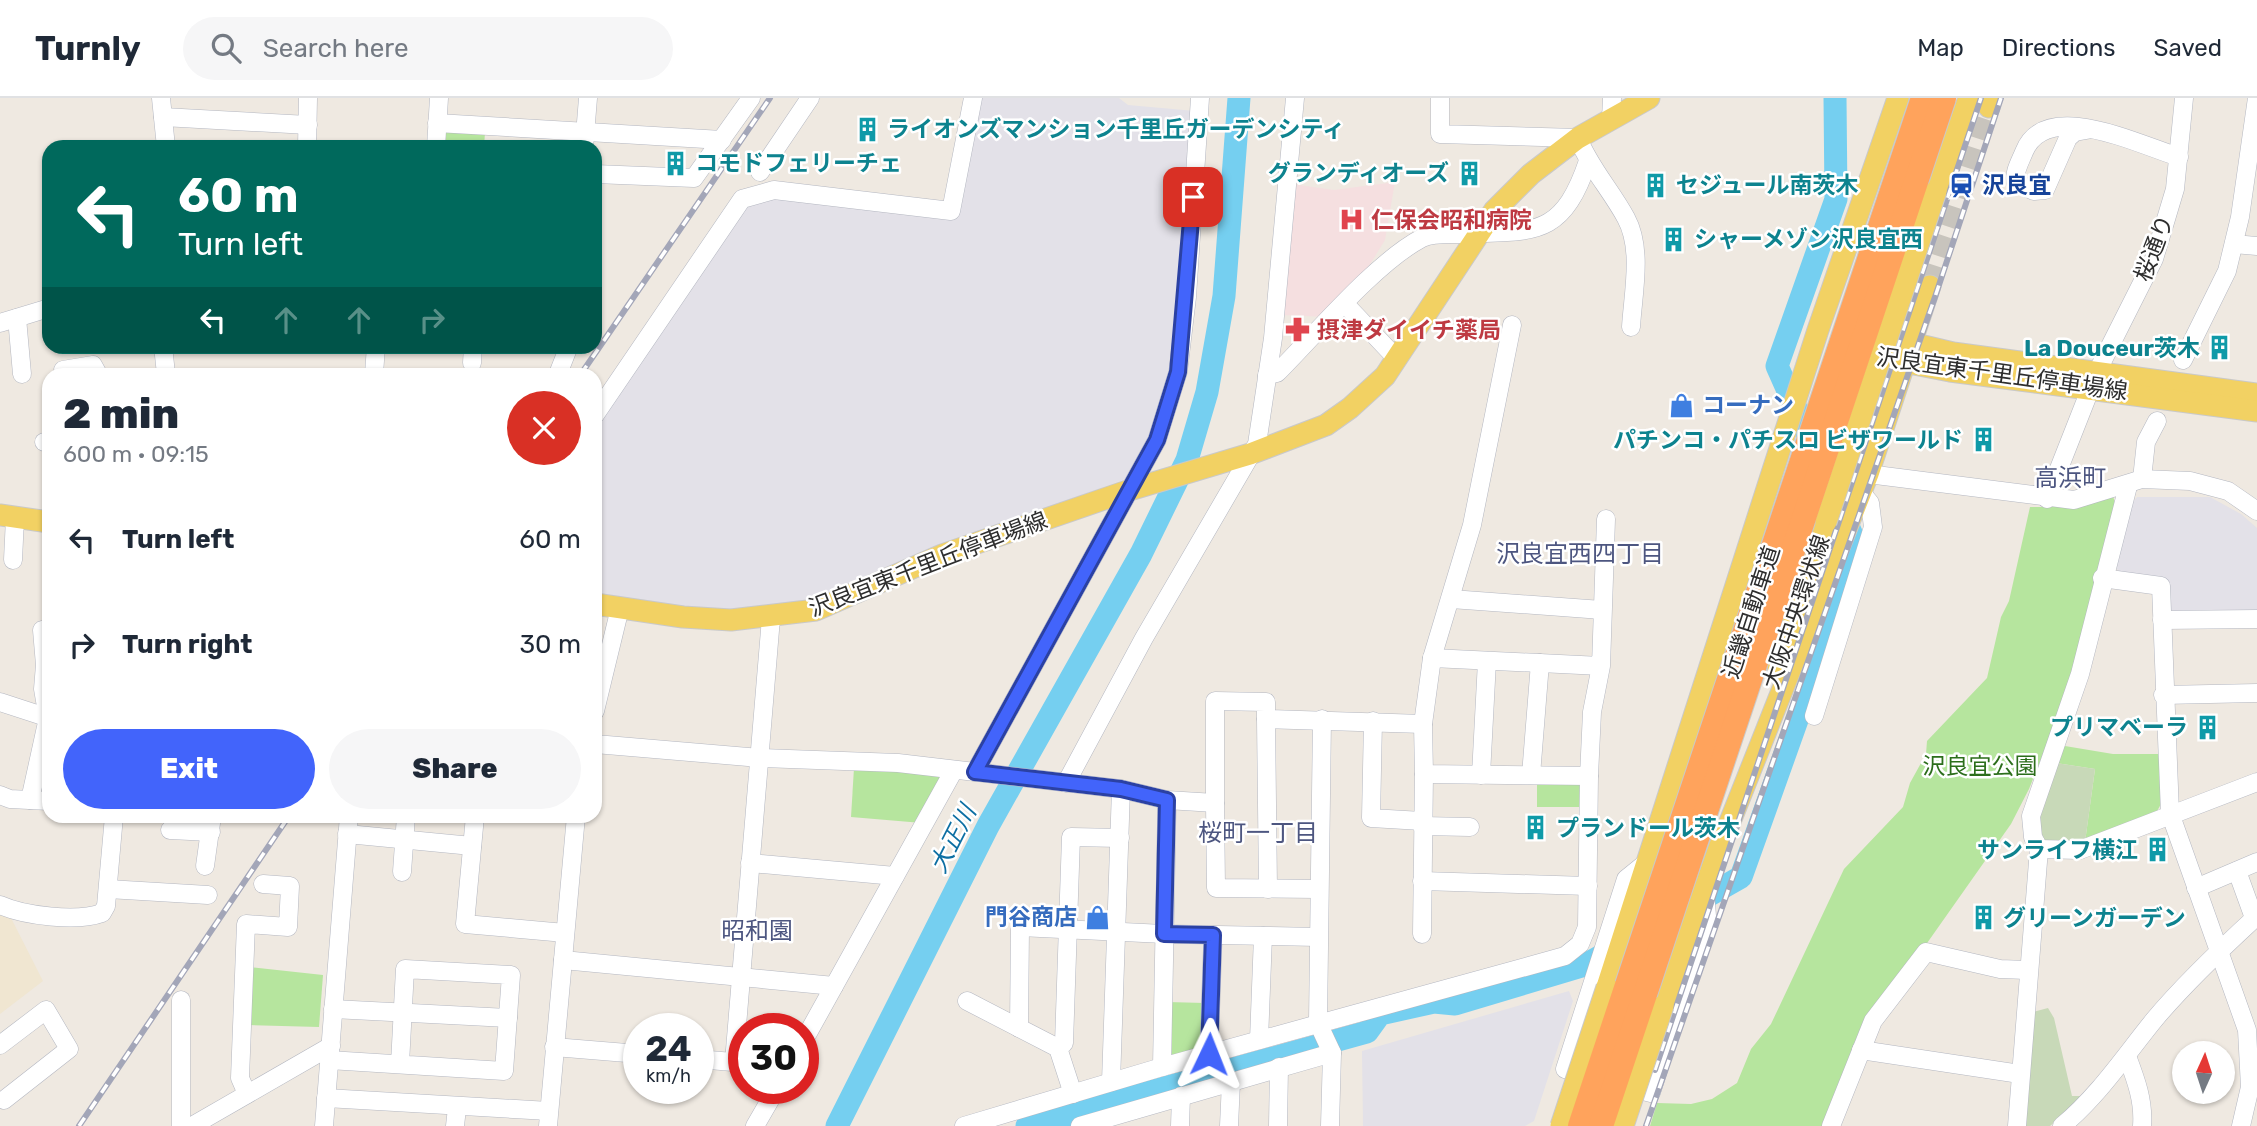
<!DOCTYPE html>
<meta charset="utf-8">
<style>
:root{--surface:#fff;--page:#f6f6f7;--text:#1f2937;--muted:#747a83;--line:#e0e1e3;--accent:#4264fb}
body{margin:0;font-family:Rubik,"Noto Sans JP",sans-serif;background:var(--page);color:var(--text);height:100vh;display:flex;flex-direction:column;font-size:26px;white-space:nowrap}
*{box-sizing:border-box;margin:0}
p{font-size:23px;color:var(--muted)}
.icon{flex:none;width:38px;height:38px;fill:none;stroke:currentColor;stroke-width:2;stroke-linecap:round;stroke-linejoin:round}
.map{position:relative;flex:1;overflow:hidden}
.sheet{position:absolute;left:42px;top:270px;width:560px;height:455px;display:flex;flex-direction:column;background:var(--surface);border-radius:21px;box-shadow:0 2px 5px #0004}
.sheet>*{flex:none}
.top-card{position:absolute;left:42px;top:42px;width:560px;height:214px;border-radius:21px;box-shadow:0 2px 5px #0004;background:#00695c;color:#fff;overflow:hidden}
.needle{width:46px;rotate:3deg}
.fabs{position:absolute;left:2172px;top:943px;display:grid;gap:14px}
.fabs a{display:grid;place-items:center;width:63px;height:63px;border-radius:50%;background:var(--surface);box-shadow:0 2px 5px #0004;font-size:35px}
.speed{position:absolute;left:623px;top:915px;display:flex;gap:14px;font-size:35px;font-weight:700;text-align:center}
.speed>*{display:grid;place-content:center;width:91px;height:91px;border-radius:50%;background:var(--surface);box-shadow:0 2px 5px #0004;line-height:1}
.speed small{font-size:18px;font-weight:400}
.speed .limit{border:10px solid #d22;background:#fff;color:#111}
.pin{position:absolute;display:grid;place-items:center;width:60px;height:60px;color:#fff;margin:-30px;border-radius:14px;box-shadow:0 4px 10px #0006}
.me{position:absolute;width:77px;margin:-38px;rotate:2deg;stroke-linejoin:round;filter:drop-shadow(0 0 5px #0008)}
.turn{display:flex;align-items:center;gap:24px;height:147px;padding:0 21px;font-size:32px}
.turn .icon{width:91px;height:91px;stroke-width:2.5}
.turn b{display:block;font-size:49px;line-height:60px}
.lanes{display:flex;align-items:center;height:66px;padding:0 21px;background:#0003;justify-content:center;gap:35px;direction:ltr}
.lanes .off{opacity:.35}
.round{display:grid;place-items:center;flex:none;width:74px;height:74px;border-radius:37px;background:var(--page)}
.summary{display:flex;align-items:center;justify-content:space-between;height:119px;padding:0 21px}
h1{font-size:42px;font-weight:800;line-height:52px}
.button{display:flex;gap:14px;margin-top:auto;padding:14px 21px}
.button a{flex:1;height:80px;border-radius:42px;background:var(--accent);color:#fff;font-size:28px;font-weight:800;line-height:80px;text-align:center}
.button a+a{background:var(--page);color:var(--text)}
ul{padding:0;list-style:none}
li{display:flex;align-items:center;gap:21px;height:105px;padding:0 21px}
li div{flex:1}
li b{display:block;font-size:26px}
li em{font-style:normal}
header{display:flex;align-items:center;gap:42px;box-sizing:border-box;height:98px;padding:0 35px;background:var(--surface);border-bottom:2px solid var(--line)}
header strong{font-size:33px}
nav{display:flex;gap:38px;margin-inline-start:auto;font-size:24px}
.search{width:490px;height:63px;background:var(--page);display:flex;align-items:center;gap:18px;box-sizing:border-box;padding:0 24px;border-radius:38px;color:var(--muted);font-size:26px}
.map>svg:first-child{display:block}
.industrial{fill:#e3e1e8}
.education{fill:#f0e6d1}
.medical{fill:#f5dfe0}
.green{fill:#b6e59e}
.cemetery{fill:#c8d9b8}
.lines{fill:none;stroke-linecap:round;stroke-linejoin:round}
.river{stroke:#75cff0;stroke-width:23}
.major-tunnel{stroke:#c8c4bd;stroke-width:21;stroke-dasharray:21 10;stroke-linecap:butt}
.minor-casing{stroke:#b4b7c1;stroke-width:19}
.major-casing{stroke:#c9c9c9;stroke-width:23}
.minor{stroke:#fff;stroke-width:18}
.major{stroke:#f2d163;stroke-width:21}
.rail-casing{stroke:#a3a6b8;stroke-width:6}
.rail{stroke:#fff;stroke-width:3.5;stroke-dasharray:10;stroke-linecap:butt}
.major-bridge-casing{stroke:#c9c9c9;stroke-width:23;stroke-linecap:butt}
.highway-bridge-casing{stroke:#c9c9c9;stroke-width:26;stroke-linecap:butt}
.major-bridge{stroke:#f2d163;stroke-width:21}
.highway-bridge{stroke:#ffa35c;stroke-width:24}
.route-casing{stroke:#2b41a3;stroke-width:18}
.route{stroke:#4264fb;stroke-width:12}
.labels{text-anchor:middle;stroke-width:5;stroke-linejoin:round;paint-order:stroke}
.culture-label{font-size:23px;font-weight:bold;fill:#0d838f;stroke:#fff;text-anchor:start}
.transit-label{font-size:23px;font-weight:bold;fill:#164399;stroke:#fff;text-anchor:start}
.health-label{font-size:23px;font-weight:bold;fill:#be3a42;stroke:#fff;text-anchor:start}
.street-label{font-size:23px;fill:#2e2e2e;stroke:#fff}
.shop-label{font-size:23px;font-weight:bold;fill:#366cbe;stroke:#fff;text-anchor:start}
.park-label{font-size:23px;fill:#2c6e1b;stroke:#fff}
.neighbourhood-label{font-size:24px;fill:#4d5680;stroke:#fff}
.water-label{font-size:24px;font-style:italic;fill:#0d6fa3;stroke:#fff}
</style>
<header>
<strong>Turnly</strong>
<div class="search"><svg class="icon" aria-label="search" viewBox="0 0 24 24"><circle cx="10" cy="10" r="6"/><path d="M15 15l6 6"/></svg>Search here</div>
<nav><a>Map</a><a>Directions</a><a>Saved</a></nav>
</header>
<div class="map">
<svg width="2257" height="1028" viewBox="0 0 2257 1028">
<rect width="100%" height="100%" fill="#efe9e1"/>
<g class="industrial">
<polygon points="979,0 1119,0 1128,7 1195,13 1172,273 1136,377 941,449 815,504 732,513 683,511 595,497 595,327 745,107 776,99 956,119"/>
<polygon points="2137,399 2210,399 2241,416 2257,430 2257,515 2176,517 2170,511 2169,485 2120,475 2114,467 2129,409"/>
<polygon points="1569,893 1573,903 1534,1023 1525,1028 1363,1028 1362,953"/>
</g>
<polygon class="education" points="0,811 8,814 43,883 0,916"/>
<polygon class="medical" points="1395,84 1385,142 1369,168 1370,171 1328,219 1281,217 1292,86 1334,92"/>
<g class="green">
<polygon points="448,32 485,34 484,49 441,49 442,36"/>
<polygon points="2113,398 2115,405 2076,574 2029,691 2011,726 1925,848 1823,1028 1650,1028 1657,1005 1691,1006 1712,1001 1737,985 1751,951 1771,926 1844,771 1903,709 1910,685 1926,656 1927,643 1987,580 2001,519 2009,503 2030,409 2071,409"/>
<polygon points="2059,647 2113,656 2160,656 2161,706 2156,715 2085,744 2095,671 2056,665"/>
<polygon points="854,670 939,677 942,682 922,725 851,719"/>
<polygon points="1581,685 1581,709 1537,709 1537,686"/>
<polygon points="249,869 323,877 319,929 248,927"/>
<polygon points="1167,904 1205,905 1203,951 1167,961"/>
</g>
<g class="cemetery">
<polygon points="2056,665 2095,671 2085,744 2043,744 2037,717"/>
<polygon points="2048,910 2054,920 2072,998 2085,998 2050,1028 2025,1028 2029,915"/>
</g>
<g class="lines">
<g class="river">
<polyline points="1815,353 1777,268 1836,101 1835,0"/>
<polyline points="1690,808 1741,779 1858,451 1829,384"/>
<polyline points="837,1028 988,728 1141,456 1187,362 1207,294 1224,198 1239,0"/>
<polyline points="1027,1028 1367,934 1380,916 1434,904 1455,906 1585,867 1617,849"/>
</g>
<polyline class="major-tunnel" points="1930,188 1989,9"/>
<defs>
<g id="minor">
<polyline points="161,0 166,49"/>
<path d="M 1440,0 L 1440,36 L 1578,40 C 1590,70 1611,92 1626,120 C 1643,151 1633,195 1631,229"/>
<polyline points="163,19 308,27"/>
<polyline points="1611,22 1612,0"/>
<polyline points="437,25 722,42"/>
<path d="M 2092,31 L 2075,34 L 2068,40 L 2045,92 L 2034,93 L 2016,85 C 2013,75 2020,64 2024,54 C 2045,0 2137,46 2179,59"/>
<polyline points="307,49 308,0"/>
<polyline points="436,49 439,0"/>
<polyline points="584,49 588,0"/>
<polyline points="760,74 810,0"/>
<polyline points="595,76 694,80 751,0"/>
<polyline points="2234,146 2257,148"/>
<polyline points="1346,207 1397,261"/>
<polyline points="17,220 22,276"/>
<polyline points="0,225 49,210"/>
<polyline points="163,248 166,276"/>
<polyline points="2183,262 2227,173 2240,119 2257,0"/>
<polyline points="472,265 473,248"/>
<polyline points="63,272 93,267 98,276"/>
<polyline points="374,276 376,248"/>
<polyline points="558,276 569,248"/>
<path d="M 1267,277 L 1277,275 C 1316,236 1375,165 1422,140 C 1433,135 1447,136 1459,136 C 1532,132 1561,143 1588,63"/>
<polyline points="595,317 742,101 774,92 951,113 973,0"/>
<polyline points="44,344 49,344"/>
<polyline points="1868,376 2074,402 2142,381 2190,383 2228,393 2257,413"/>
<polyline points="2142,381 2146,344 2157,323"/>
<polyline points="2047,401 2097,274 2154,161 2175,91 2184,0"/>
<polyline points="13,462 15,420"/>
<polyline points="2102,480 2161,488 2170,715 2247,932 2250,989 2241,1028"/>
<polyline points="1451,501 1602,512"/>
<polyline points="2162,522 2257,521"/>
<polyline points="1432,560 1472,427 1512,227"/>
<polyline points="1601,568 1432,560 1423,626 1424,676 1589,678 1592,614 1601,568 1606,421"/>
<polyline points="2163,597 2257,595"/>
<polyline points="0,604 49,620"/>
<polyline points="595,613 620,510"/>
<polyline points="1814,618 1873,429 1870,405 1861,394"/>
<polyline points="1266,621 1268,791"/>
<polyline points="1322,621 1318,925 1332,955 1330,1028"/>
<polyline points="1373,623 1371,720 1422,723"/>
<polyline points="595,646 760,660 898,665 1121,691 1167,702 1215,705 1215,603 1266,604 1266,621 1423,626"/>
<polyline points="975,674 1157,342 1178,274 1187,199 1200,0"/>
<polyline points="1481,677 1487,563"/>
<polyline points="1531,677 1540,565"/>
<polyline points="1066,685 1144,540 1257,346 1273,240 1295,0"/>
<polyline points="0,697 10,701 49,703"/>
<polyline points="30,702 48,620 43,591 45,567 42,532"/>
<polyline points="1215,705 1216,790 1319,791"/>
<polyline points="475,718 465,826 565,835"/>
<polyline points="1422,728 1470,729"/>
<polyline points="170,732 211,734"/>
<polyline points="347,736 472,748"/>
<polyline points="2039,751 2080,752 2257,684"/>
<polyline points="750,765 895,778"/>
<polyline points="205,768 212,718"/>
<polyline points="2237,773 2254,820"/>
<polyline points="402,774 406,718"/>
<polyline points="1422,783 1588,788"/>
<polyline points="2196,790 2257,764"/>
<polyline points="108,791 208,797"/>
<path d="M 0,807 C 24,818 77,824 102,815 L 106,808 L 114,718"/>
<polyline points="1422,836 1424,676"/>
<polyline points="563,862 834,888"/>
<polyline points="181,902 181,1028"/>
<polyline points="967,903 1058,950 1073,996"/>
<polyline points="333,911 508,920"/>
<polyline points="1019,930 1020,829 1164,836 1318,839"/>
<polyline points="1259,942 1263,838"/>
<polyline points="803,944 954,672"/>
<polyline points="0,947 46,912 69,951 4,1002"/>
<polyline points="554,949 639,956"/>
<polyline points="1058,950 1064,945 1071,739 1120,740"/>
<polyline points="1861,952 2020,976"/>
<polyline points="1209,956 1213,837"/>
<path d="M 2127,958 C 2136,982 2144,1003 2142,1028"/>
<polyline points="698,961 744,965"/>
<polyline points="329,962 504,973 511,877 405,871 400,966"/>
<polyline points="734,964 771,520"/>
<polyline points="1162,969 1167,702"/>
<polyline points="1590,978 1565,971 1626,781 1647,764"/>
<polyline points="1111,984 1121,691"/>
<polyline points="1624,988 1651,995 1707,818 1705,794"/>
<polyline points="247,996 240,980 246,826 288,829 290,788 263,786"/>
<polyline points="326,1000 549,1013"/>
<polyline points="192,1028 331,948"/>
<polyline points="324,1028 349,718"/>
<polyline points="455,1028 457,1010"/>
<polyline points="548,1028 576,718"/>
<polyline points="755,1028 777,990"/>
<polyline points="964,1028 1162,969 1565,858 1580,846 1587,829 1589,678"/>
<polyline points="1080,1028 1332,955"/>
<polyline points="1180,1028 1181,998"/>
<polyline points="1229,1028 1231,984"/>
<polyline points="1278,1028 1279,969"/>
<polyline points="1831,1028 1873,923 1926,854 2000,871 2027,872"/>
<polyline points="2017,1028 2039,751 2033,739 2031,718 2080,576 2128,388"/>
<path d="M 2062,1028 C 2099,997 2124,959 2154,922 C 2185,885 2221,851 2257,818"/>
</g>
<g id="major">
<polyline points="1989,9 1991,0"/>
<polyline points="1936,93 1969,0"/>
<polyline points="1869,235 1953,255 2257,296"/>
<polyline points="1863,256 1950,273 2257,313"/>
<polyline points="0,417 49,424"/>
<polyline points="595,506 683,519 731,522 816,512 942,457 1133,391 1250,356 1326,327 1350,310 1385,278 1494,113 1531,76 1578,40 1649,0"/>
<polyline points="1778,568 1826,424"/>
<polyline points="1718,754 1868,376 1930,188"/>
<polyline points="1607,889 1818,232 1898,0"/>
<polyline points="1663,908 1722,742"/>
</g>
</defs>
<use href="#minor" class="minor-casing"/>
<use href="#major" class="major-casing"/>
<use href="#minor" class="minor"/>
<use href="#major" class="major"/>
<defs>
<g id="rail">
<polyline points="581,276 770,0"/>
<polyline points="1655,972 1981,0"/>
<polyline points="79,1028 289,718"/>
<polyline points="1646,1028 1935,199 2001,0"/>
</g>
</defs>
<use href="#rail" class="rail-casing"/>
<use href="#rail" class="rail"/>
<defs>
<g id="major-bridge">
<polyline points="1826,424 1936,93"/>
<polyline points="1561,1028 1607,889"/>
<polyline points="1623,1028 1663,908"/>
</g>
<g id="highway-bridge">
<polyline points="1580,1028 1923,0"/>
<polyline points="1601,1028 1944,0"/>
</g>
</defs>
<use href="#major-bridge" class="major-bridge-casing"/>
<use href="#highway-bridge" class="highway-bridge-casing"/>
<use href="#major-bridge" class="major-bridge"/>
<use href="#highway-bridge" class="highway-bridge"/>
</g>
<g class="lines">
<defs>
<polyline id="route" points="1193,99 1178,274 1157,342 975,674 1121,691 1167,702 1164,836 1213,837 1209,956"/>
</defs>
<use href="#route" class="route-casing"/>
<use href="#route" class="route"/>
</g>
<defs>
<symbol id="building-bare" viewBox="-9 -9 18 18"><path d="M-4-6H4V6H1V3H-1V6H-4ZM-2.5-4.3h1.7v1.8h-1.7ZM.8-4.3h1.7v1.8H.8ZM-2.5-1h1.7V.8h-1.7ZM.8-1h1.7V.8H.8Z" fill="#0f9aa8" stroke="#fff" stroke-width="2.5" paint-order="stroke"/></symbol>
<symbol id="station-bare" viewBox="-9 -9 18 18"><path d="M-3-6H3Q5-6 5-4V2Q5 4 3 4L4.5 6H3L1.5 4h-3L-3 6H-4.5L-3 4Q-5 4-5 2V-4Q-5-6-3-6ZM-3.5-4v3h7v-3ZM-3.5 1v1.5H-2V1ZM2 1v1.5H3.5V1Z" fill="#1a4fb4" stroke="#fff" stroke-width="2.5" paint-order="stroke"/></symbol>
<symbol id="hospital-bare" viewBox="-9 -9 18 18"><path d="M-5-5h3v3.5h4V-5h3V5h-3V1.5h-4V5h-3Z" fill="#e0444e" stroke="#fff" stroke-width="2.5" paint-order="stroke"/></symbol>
<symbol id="pharmacy-bare" viewBox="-9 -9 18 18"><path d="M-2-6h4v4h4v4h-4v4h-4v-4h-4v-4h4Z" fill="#e0444e" stroke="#fff" stroke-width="2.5" paint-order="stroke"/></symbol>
<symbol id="shop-bare" viewBox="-9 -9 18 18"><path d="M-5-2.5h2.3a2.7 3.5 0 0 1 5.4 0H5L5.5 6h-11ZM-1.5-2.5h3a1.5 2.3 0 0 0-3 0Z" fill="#3f7fe0" stroke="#fff" stroke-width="2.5" paint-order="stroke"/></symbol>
</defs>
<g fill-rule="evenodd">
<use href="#building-bare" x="850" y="14" width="35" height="35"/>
<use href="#building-bare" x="658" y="48" width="35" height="35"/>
<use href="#building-bare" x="1452" y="58" width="35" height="35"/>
<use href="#building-bare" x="1638" y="70" width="35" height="35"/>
<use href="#station-bare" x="1944" y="70" width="35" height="35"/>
<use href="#hospital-bare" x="1334" y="104" width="35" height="35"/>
<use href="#building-bare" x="1656" y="124" width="35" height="35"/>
<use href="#pharmacy-bare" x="1280" y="214" width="35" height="35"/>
<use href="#building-bare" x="2202" y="232" width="35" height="35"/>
<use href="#shop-bare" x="1664" y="290" width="35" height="35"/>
<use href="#building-bare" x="1966" y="324" width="35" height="35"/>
<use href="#building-bare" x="2190" y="612" width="35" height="35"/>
<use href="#building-bare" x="1518" y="712" width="35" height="35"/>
<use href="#building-bare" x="2140" y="734" width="35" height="35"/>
<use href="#shop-bare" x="1080" y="802" width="35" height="35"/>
<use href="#building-bare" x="1966" y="802" width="35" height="35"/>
</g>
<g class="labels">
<g class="culture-label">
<text x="887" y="39">ライオンズマンション千里丘ガーデンシティ</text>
<text x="695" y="73">コモドフェリーチェ</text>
<text x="1449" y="83" text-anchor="end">グランディオーズ</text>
<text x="1676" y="95">セジュール南茨木</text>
<text x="1694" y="149">シャーメゾン沢良宜西</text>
<text x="2200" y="258" text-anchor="end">La Douceur茨木</text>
<text x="1963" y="350" text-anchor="end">パチンコ・パチスロ ビザワールド</text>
<text x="2188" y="637" text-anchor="end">プリマベーラ</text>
<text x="1556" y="738">プランドール茨木</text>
<text x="2138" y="760" text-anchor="end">サンライフ横江</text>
<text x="2003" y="828">グリーンガーデン</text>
</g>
<g class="transit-label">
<text x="1982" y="95">沢良宜</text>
</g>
<g class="health-label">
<text x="1371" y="130">仁保会昭和病院</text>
<text x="1317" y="240">摂津ダイイチ薬局</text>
</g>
<g class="street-label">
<text transform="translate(2154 150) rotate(-69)" y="8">桜通り</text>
<text transform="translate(2002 276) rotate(8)" y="8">沢良宜東千里丘停車場線</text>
<text transform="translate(928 466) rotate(-21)" y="8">沢良宜東千里丘停車場線</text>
<text transform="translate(1751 514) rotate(-72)" y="8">近畿自動車道</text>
<text transform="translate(1796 514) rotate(-71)" y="8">大阪中央環状線</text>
</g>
<g class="shop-label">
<text x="1702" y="315">コーナン</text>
<text x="1077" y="827" text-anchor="end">門谷商店</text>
</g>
<g class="park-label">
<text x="1980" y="676">沢良宜公園</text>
</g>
<g class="neighbourhood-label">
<text x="2070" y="388">高浜町</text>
<text x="1580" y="464">沢良宜西四丁目</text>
<text x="1258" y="743">桜町一丁目</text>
<text x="757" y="841">昭和園</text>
</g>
<g class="water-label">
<text transform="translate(953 741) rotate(-63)" y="8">大正川</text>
</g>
</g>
</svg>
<div class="fabs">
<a><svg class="needle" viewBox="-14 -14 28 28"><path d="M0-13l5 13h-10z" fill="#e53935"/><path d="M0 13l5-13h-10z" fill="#747a83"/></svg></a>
</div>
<div class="speed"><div>24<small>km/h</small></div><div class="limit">30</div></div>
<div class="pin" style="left:1193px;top:99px;background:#d93025"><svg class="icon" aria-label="arrive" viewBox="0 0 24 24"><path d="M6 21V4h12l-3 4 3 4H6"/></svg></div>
<svg class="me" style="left:1209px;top:956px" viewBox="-20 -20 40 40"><path d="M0-17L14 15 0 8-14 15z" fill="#4264fb" stroke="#fff" stroke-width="4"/></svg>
<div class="top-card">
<div class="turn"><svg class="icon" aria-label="left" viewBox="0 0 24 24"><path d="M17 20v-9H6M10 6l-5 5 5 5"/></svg><div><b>60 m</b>Turn left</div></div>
<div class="lanes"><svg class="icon" aria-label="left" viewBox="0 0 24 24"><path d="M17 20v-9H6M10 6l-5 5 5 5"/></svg><svg class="icon off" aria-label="ahead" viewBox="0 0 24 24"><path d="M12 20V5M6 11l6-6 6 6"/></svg><svg class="icon off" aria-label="ahead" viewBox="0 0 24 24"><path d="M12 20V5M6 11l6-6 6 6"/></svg><svg class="icon off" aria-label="right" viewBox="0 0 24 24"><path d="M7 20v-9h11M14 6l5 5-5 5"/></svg></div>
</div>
<section class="sheet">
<div class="summary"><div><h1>2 min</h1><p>600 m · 09:15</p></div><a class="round" style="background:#d93025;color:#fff"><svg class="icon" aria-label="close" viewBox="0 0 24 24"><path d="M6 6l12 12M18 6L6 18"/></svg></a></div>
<ul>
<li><svg class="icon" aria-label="left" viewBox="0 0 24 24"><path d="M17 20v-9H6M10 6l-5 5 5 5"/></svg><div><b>Turn left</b></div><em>60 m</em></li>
<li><svg class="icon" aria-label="right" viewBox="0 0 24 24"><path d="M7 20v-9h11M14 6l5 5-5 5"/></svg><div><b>Turn right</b></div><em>30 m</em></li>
</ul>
<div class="button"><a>Exit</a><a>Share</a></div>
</section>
</div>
